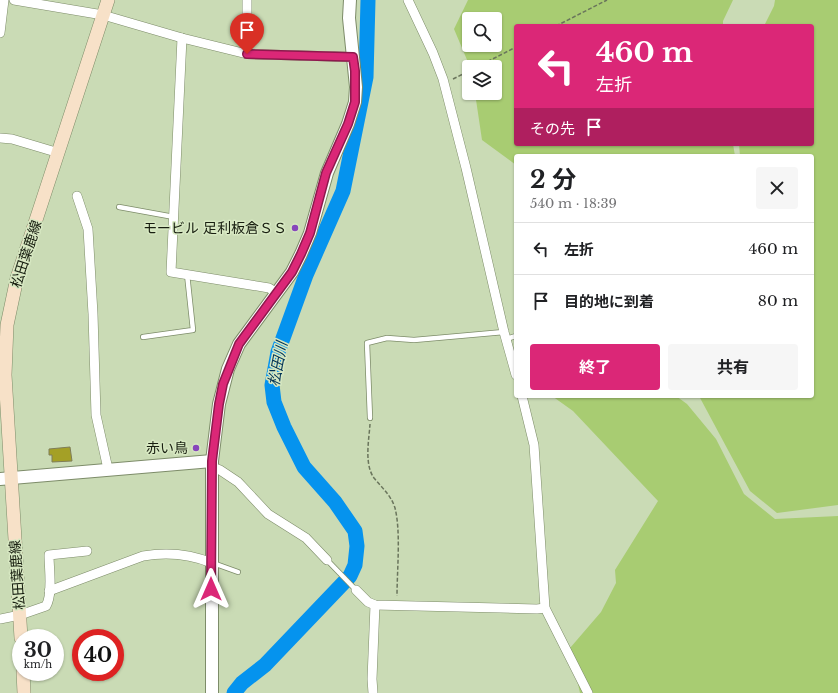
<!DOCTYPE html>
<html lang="ja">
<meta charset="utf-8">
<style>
:root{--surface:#fff;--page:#f6f6f6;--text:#202124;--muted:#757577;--line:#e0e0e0;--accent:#db2777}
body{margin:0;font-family:"Libre Baskerville","Noto Sans JP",serif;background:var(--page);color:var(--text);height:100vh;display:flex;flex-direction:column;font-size:15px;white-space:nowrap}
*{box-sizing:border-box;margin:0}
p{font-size:13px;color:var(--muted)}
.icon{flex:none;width:22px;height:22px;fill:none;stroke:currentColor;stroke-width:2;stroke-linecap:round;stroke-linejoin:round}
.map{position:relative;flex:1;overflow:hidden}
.sheet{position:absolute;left:514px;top:154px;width:300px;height:244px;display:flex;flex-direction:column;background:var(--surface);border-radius:4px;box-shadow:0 1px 3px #0004}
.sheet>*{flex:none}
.guide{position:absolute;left:514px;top:24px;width:300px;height:122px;border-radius:4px;box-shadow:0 1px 3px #0004;background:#db2777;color:#fff;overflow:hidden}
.tools{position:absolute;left:462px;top:12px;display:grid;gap:8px}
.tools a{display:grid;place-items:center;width:40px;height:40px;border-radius:4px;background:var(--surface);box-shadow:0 1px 3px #0004;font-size:20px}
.speed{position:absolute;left:12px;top:629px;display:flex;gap:8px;font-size:20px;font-weight:700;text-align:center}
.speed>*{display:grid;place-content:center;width:52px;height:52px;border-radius:50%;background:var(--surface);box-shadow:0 1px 3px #0004;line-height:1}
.speed small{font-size:10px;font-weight:400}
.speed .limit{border:6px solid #d22;background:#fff;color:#111}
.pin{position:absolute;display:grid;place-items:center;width:34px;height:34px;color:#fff;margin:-41px -17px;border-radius:50% 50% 50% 0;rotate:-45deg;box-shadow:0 0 4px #0007}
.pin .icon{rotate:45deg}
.me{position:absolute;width:44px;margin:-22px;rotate:0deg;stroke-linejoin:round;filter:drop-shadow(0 0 3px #0008)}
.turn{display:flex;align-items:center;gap:14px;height:84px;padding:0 16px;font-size:18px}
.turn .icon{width:52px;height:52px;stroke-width:2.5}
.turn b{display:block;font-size:28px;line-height:34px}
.then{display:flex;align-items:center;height:38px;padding:0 16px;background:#0003;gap:8px;font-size:15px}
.round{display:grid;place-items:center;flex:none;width:42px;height:42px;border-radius:4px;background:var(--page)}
.summary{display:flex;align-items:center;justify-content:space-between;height:68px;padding:0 16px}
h1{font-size:24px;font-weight:700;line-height:30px}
.primary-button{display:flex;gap:8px;margin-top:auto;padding:8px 16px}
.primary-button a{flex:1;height:46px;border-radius:4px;background:var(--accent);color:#fff;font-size:16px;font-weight:700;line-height:46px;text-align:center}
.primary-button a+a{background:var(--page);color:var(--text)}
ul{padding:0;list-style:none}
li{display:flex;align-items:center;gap:12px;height:52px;padding:0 16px;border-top:1px solid var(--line)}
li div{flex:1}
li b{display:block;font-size:15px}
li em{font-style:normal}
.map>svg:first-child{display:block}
.green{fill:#a8cc72;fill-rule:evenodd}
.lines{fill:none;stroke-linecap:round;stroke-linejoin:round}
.river{stroke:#0593ee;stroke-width:15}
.building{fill:#a4a026;stroke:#7e7d58}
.service-casing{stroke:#7d8c69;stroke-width:6}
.minor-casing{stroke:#7d8c69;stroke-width:10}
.tertiary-casing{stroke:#7d8c69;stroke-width:14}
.secondary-casing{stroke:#7d8c69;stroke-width:14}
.path{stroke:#6a755c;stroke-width:1.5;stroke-dasharray:4 2;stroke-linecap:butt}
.service{stroke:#fff;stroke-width:4.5}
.minor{stroke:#fff;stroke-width:9}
.tertiary{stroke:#fff;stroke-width:12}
.secondary{stroke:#f7e1c8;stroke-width:13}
.route-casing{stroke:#8e194d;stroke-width:10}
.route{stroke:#db2777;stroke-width:7}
.poi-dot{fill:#8746bb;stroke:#d7e8c2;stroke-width:1.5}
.labels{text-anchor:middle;stroke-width:3;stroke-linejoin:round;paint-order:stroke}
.poi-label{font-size:14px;fill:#181e10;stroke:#d7e8c2;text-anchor:end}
.street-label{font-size:14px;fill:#181e10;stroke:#d7e8c2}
.water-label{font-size:15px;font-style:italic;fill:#013255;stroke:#d7e8c2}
</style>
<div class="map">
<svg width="838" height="693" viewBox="0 0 838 693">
<rect width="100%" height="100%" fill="#cadbb5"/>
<g class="green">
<path d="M 468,0 L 733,0 L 723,21 L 723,26 L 516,26 L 516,144 L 733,144 L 735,156 L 516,156 L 516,165 L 482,140 L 475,93 L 495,93 L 495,67 L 470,67 L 454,29 ZM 469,19 L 495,19 L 495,45 L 469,45 Z"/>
<polygon points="775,0 838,0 838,505 777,513 750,491 699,396 812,396 812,156 740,156 739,144 812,144 812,26 764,26 774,6"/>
<polygon points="552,396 676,396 687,404 716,439 744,494 775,519 838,516 838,693 580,693 570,648 601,612 616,583 615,570 658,501 573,411"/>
</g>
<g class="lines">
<polyline class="river" points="234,693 242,683 265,665 350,576 355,565 357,546 355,531 335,502 304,467 284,427 274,402 272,385 278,352 306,275 343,191 366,77 368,0"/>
</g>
<polygon class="building" points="70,447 72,461 52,462 52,455 49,455 49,449"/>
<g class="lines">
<defs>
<g id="service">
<polyline points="119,207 174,217"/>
<polyline points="143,337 193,330 187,274"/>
<polyline points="506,339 516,336"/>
<polyline points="370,418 367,343 387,338 414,340 504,332"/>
<polyline points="327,560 356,590"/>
<polyline points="213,563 238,572"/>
</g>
<g id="minor">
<polyline points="14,0 103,15 182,38 247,54 247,0"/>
<polyline points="408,0 433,53 443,79 466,168 504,332 516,375"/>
<polyline points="0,33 4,0"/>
<polyline points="182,38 171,272 269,288 277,293"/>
<polyline points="247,54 353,57"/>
<polyline points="0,138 12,139 59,153"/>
<polyline points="77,196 88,229 93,314 96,415 108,469"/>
<polyline points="522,396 534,445 545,608 588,693"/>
<polyline points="212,467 220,470 238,482 268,514 306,538 327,560"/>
<polyline points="356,590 368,602 375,605 537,609 545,608"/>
<path d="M 49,591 L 143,556 C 166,552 190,554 212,563"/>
<path d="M 0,619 L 20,615 L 46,606 C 53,595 49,568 49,555 L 87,551"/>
<polyline points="373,693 372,679 375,605"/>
</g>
<g id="tertiary">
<polyline points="0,479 212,461"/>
<polyline points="212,693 212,461 219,404 228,369 239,344 292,272 301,254 310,233 327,173 348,124 355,102 356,87 349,18 350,0"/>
</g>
<g id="secondary">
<polyline points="21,638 5,375 7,325 17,278 108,0"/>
<polyline points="23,672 24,693"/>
</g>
</defs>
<use href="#service" class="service-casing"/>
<use href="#minor" class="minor-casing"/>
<use href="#tertiary" class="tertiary-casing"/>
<use href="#secondary" class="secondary-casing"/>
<g class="path">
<polyline points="556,26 607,0"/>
<polyline points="477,67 516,47"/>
<polyline points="453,79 469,71"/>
<path d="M 370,424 C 369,440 364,464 374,478 C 382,488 391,495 395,508 C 401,532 397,570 397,596"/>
</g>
<use href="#service" class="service"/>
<use href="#minor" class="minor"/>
<use href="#tertiary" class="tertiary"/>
<use href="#secondary" class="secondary"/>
</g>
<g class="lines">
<defs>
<polyline id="route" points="211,589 212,461 219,404 223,384 239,344 292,272 301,254 310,233 326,173 348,124 355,102 355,71 353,57 247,54"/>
</defs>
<use href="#route" class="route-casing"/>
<use href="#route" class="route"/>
</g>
<g class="poi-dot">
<circle cx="295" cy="228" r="4"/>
<circle cx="196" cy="448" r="4"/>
</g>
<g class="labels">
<g class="poi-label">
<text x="287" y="233">モービル 足利板倉ＳＳ</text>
<text x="188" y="453">赤い鳥</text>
</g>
<g class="street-label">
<text transform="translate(26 254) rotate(-72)" y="5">松田葉鹿線</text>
<text transform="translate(17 575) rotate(-94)" y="5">松田葉鹿線</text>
</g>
<g class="water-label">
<text transform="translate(278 364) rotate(-79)" y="5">松田川</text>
</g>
</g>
</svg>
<div class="tools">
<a><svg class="icon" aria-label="search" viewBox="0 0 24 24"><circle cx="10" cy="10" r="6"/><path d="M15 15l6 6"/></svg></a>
<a><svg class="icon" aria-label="layers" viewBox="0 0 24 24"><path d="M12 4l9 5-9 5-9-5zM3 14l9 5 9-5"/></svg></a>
</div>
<div class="speed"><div>30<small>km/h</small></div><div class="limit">40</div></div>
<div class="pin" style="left:247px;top:54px;background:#d93025"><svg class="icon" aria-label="arrive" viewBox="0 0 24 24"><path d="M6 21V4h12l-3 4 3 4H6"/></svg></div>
<svg class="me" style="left:211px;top:589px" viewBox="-20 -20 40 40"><path d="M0-17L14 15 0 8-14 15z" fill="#db2777" stroke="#fff" stroke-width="4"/></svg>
<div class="guide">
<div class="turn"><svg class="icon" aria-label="left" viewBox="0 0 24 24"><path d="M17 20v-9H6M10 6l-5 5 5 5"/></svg><div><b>460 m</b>左折</div></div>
<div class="then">その先<svg class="icon" aria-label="arrive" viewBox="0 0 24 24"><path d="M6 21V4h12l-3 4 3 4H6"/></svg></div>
</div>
<section class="sheet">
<div class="summary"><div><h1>2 分</h1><p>540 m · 18:39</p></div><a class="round"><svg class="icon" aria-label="close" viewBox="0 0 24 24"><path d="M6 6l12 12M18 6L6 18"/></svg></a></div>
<ul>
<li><svg class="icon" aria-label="left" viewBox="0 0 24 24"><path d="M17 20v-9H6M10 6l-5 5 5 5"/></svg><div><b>左折</b></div><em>460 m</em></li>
<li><svg class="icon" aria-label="arrive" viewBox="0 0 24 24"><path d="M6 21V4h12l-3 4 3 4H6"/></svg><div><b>目的地に到着</b></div><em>80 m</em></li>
</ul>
<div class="primary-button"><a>終了</a><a>共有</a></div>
</section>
</div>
